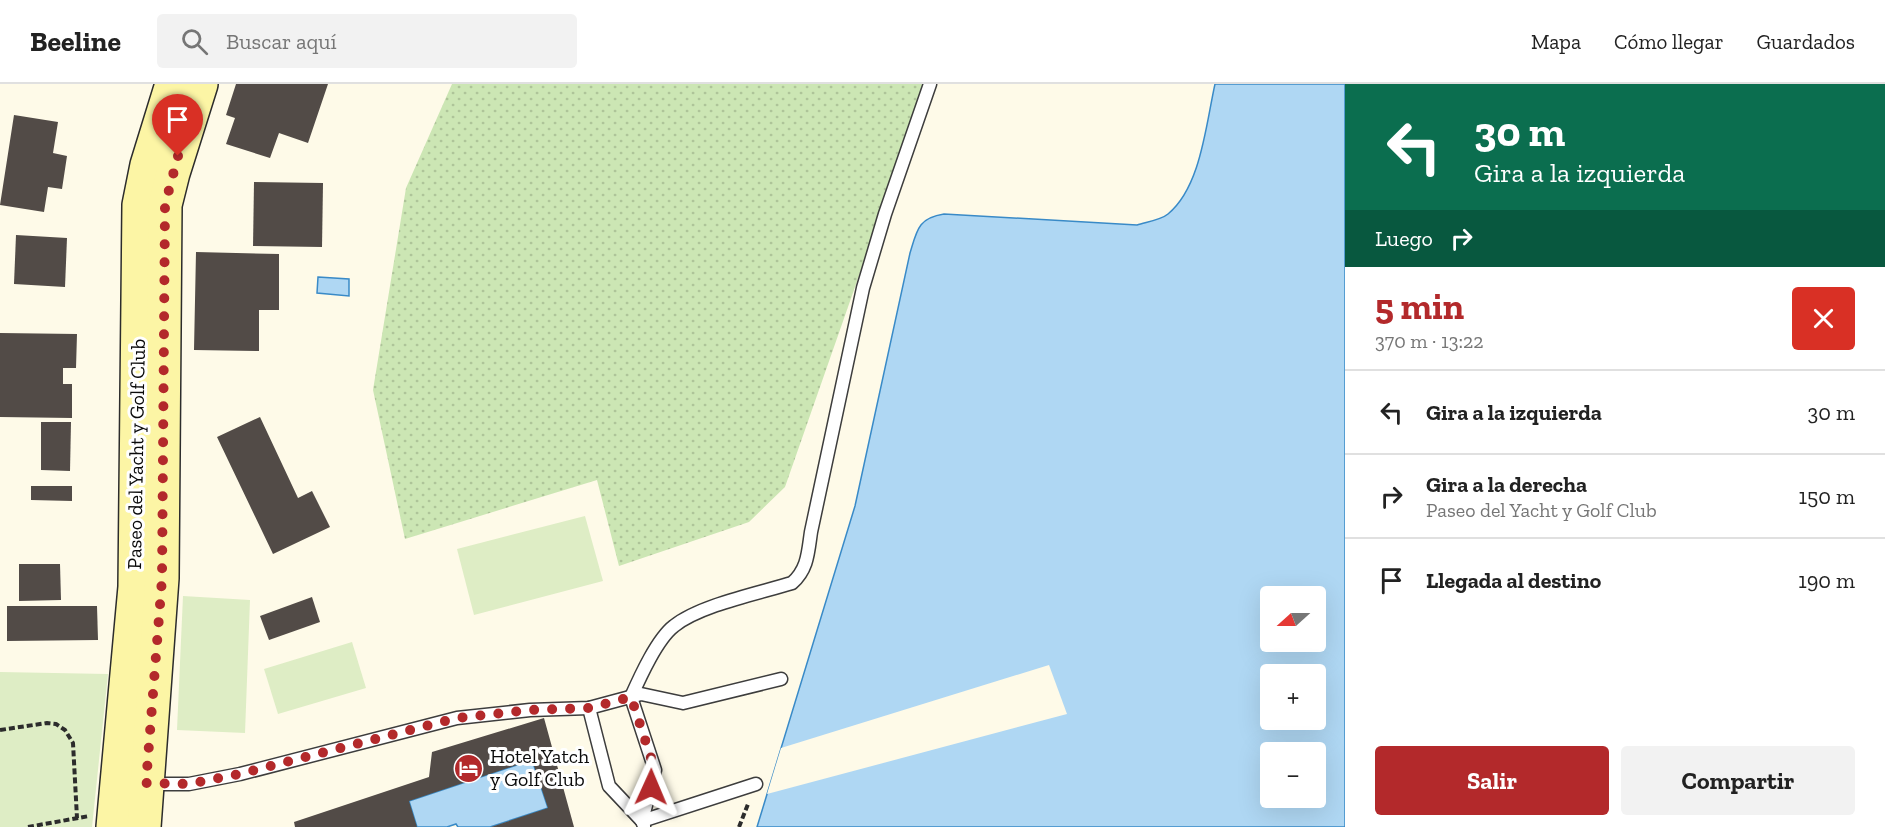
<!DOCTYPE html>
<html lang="es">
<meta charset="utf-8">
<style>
:root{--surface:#fff;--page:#f2f2f2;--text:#222;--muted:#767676;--line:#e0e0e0;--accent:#b3292b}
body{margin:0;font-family:"Zilla Slab",serif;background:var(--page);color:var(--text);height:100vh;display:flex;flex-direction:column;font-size:22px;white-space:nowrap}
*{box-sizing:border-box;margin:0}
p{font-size:20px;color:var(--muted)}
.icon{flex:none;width:33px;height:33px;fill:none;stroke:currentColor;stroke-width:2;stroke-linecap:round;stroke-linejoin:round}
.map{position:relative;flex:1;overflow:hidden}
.panel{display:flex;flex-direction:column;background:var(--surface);width:540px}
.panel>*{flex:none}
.guide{background:#0b6e4f;color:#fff;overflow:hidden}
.needle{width:39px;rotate:249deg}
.tools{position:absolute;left:1260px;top:502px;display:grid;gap:12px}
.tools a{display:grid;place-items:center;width:66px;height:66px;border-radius:6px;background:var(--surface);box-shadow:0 6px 24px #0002;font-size:30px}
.pin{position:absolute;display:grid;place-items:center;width:51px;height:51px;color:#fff;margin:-62px -26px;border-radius:50% 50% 50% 0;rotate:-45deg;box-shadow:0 0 6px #0007}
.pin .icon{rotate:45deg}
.me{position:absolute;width:66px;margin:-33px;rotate:1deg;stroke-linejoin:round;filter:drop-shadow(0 0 4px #0008)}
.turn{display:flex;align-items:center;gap:21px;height:126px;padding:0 30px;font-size:27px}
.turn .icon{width:78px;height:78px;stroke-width:2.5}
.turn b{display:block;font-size:42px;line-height:51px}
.then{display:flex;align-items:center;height:57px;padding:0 30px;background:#0003;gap:12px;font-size:22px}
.round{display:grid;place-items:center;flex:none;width:63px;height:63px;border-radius:6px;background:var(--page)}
.head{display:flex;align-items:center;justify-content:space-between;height:102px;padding:0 30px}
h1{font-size:36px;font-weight:700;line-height:45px;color:var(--accent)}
.primary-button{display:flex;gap:12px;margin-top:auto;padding:12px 30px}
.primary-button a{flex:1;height:69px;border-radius:6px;background:var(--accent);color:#fff;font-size:24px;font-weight:700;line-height:69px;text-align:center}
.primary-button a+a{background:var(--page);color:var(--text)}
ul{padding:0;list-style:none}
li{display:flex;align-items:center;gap:18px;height:84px;padding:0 30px;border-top:2px solid var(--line)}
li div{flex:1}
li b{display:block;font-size:22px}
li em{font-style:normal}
header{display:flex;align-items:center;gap:36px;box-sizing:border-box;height:84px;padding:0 30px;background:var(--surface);border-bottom:2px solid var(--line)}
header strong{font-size:28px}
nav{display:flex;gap:33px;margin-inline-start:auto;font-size:21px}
.search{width:420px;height:54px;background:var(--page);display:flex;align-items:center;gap:15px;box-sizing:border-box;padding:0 21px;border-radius:6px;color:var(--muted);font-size:22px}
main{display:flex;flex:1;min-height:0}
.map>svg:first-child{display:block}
.grass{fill:url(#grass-dots)}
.pitch{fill:#deedc5}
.water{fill:#afd7f3;stroke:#398ac7;stroke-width:1.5;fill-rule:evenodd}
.pier{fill:#fefae8}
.building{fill:#524b47}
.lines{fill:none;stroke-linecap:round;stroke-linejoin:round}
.service-casing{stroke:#3d3d3d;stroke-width:15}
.secondary-casing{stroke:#2c2c2c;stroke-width:36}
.path{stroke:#2c2c2c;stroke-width:4;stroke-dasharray:6 3;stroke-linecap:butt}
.service{stroke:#fff;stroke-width:12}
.secondary{stroke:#fcf5a5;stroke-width:33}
.route{stroke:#b3292b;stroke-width:10;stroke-dasharray:0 18}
.labels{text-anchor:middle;stroke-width:6;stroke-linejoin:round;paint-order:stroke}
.street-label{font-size:20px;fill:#0a0a0a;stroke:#fff}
.poi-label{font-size:20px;fill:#0a0a0a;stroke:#fff;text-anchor:start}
</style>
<header>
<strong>Beeline</strong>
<div class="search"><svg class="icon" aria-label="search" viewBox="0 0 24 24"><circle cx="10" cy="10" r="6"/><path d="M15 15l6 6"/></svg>Buscar aquí</div>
<nav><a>Mapa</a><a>Cómo llegar</a><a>Guardados</a></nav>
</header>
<main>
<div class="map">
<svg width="1345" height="743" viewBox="0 0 1345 743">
<defs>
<pattern id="grass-dots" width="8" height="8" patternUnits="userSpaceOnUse" patternTransform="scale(1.5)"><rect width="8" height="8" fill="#cce6b4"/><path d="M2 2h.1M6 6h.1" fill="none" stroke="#aec499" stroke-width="1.8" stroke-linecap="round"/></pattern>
</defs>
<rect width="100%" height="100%" fill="#fefae8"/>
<polygon class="grass" points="452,0 926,0 785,403 749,438 619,482 597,396 405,455 373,306 406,104"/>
<g class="pitch">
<polygon points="585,432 603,497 474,531 457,465"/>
<polygon points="183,512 250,516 245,649 177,646"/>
<polygon points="352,558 366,604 278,630 264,585"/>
<polygon points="0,588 108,590 92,743 0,743"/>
</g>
<g class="water">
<path d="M 1215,0 L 1345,0 L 1345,743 L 757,743 L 855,422 L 910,169 C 917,146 918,134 944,130 L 1137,141 C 1146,138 1161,136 1168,130 C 1201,103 1206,40 1215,0 ZM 1270,513 L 1316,513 L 1316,558 L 1270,558 ZM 1270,591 L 1316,591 L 1316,636 L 1270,636 ZM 1270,669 L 1316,669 L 1316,714 L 1270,714 Z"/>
<polygon points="318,193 349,195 349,212 317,209"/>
<polygon points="532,676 548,724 490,743 458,743 456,740 447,743 417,743 409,717"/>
</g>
<polygon class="pier" points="1049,581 1067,630 767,710 781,664"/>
<g class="building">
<polygon points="236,0 328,0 308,59 279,49 270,74 226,60 235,34 226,31"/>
<polygon points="14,31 58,38 53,69 67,72 62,105 48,103 44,128 0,121"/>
<polygon points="254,98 323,99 322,163 253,162"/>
<polygon points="16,151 67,154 65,203 14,200"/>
<polygon points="196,168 279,170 279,226 259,226 259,267 194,266"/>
<polygon points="0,249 77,250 76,284 63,284 63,300 72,300 72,334 0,333"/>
<polygon points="260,333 298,414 312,407 330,443 273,470 217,353"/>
<polygon points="41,338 71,338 70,387 41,386"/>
<polygon points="31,402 72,402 72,417 31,416"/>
<polygon points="19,480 60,480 61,516 19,517"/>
<polygon points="312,513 320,538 269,556 260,532"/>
<polygon points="7,522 97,522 98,556 7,557"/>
<polygon points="544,634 574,743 491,743 548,724 532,676 409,717 417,743 295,743 294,738 429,693 432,668"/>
</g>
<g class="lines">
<defs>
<g id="service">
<polyline points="589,624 609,702 642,737 644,742"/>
<polyline points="148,700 189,700 240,690 457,634 530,626 589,624 641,610 683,619 781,595"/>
<path d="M 642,737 L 655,686 L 631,613 C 640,593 657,555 674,542 C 700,521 760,509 792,499 C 808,485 808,468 811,448 L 863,204 L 885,130 L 930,0"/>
<polyline points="642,737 756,700"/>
</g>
<g id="secondary">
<polyline points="113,743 135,503 139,121 147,81 172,0"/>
<polyline points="144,743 162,494 165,121 173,89 201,0"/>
</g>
</defs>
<use href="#service" class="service-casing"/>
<use href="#secondary" class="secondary-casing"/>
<g class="path">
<polyline points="0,646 47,639 56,640 65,646 73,659 77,734"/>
<polyline points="28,743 89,732"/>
<polyline points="739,743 748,720"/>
</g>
<use href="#service" class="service"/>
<use href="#secondary" class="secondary"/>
</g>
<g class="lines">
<polyline class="route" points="178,72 165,121 162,495 146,699 189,700 240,690 457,634 530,626 589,624 631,613 655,686 651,703"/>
</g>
<defs>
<symbol id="hotel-disc" viewBox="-11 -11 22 22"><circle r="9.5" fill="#b3292b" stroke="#fff"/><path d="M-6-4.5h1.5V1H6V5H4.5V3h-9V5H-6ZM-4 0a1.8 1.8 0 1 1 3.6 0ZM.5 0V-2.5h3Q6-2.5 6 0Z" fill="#fff"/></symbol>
</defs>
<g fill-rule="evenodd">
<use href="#hotel-disc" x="452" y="668" width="33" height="33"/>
</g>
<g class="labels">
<g class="street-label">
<text transform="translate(136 370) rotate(-89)" y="7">Paseo del Yacht y Golf Club</text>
</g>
<g class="poi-label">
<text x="490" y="679">Hotel Yatch<tspan x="490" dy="23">y Golf Club</tspan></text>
</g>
</g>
</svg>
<div class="tools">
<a><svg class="needle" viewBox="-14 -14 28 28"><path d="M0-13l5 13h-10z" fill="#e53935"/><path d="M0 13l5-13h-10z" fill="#767676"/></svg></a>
<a>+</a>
<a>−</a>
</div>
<div class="pin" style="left:178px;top:72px;background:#d93025"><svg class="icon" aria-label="arrive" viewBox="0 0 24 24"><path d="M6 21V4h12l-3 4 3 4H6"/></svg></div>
<svg class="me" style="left:651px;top:703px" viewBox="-20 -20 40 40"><path d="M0-17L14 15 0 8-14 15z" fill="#b3292b" stroke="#fff" stroke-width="4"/></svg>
</div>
<section class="panel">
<div class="guide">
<div class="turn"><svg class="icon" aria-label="left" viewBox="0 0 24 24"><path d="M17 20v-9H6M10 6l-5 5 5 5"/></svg><div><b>30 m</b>Gira a la izquierda</div></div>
<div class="then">Luego<svg class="icon" aria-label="right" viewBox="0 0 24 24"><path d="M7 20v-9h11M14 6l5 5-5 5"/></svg></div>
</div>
<div class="head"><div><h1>5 min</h1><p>370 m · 13:22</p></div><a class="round" style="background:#d93025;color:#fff"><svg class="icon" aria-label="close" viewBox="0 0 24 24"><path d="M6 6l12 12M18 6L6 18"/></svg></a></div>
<ul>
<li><svg class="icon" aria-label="left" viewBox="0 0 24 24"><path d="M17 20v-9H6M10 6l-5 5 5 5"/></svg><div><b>Gira a la izquierda</b></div><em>30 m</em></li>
<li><svg class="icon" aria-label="right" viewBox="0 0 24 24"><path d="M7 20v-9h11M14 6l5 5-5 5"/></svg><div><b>Gira a la derecha</b><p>Paseo del Yacht y Golf Club</p></div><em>150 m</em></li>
<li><svg class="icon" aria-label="arrive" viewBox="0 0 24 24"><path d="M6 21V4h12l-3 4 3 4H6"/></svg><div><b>Llegada al destino</b></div><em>190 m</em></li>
</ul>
<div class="primary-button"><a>Salir</a><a>Compartir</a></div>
</section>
</main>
